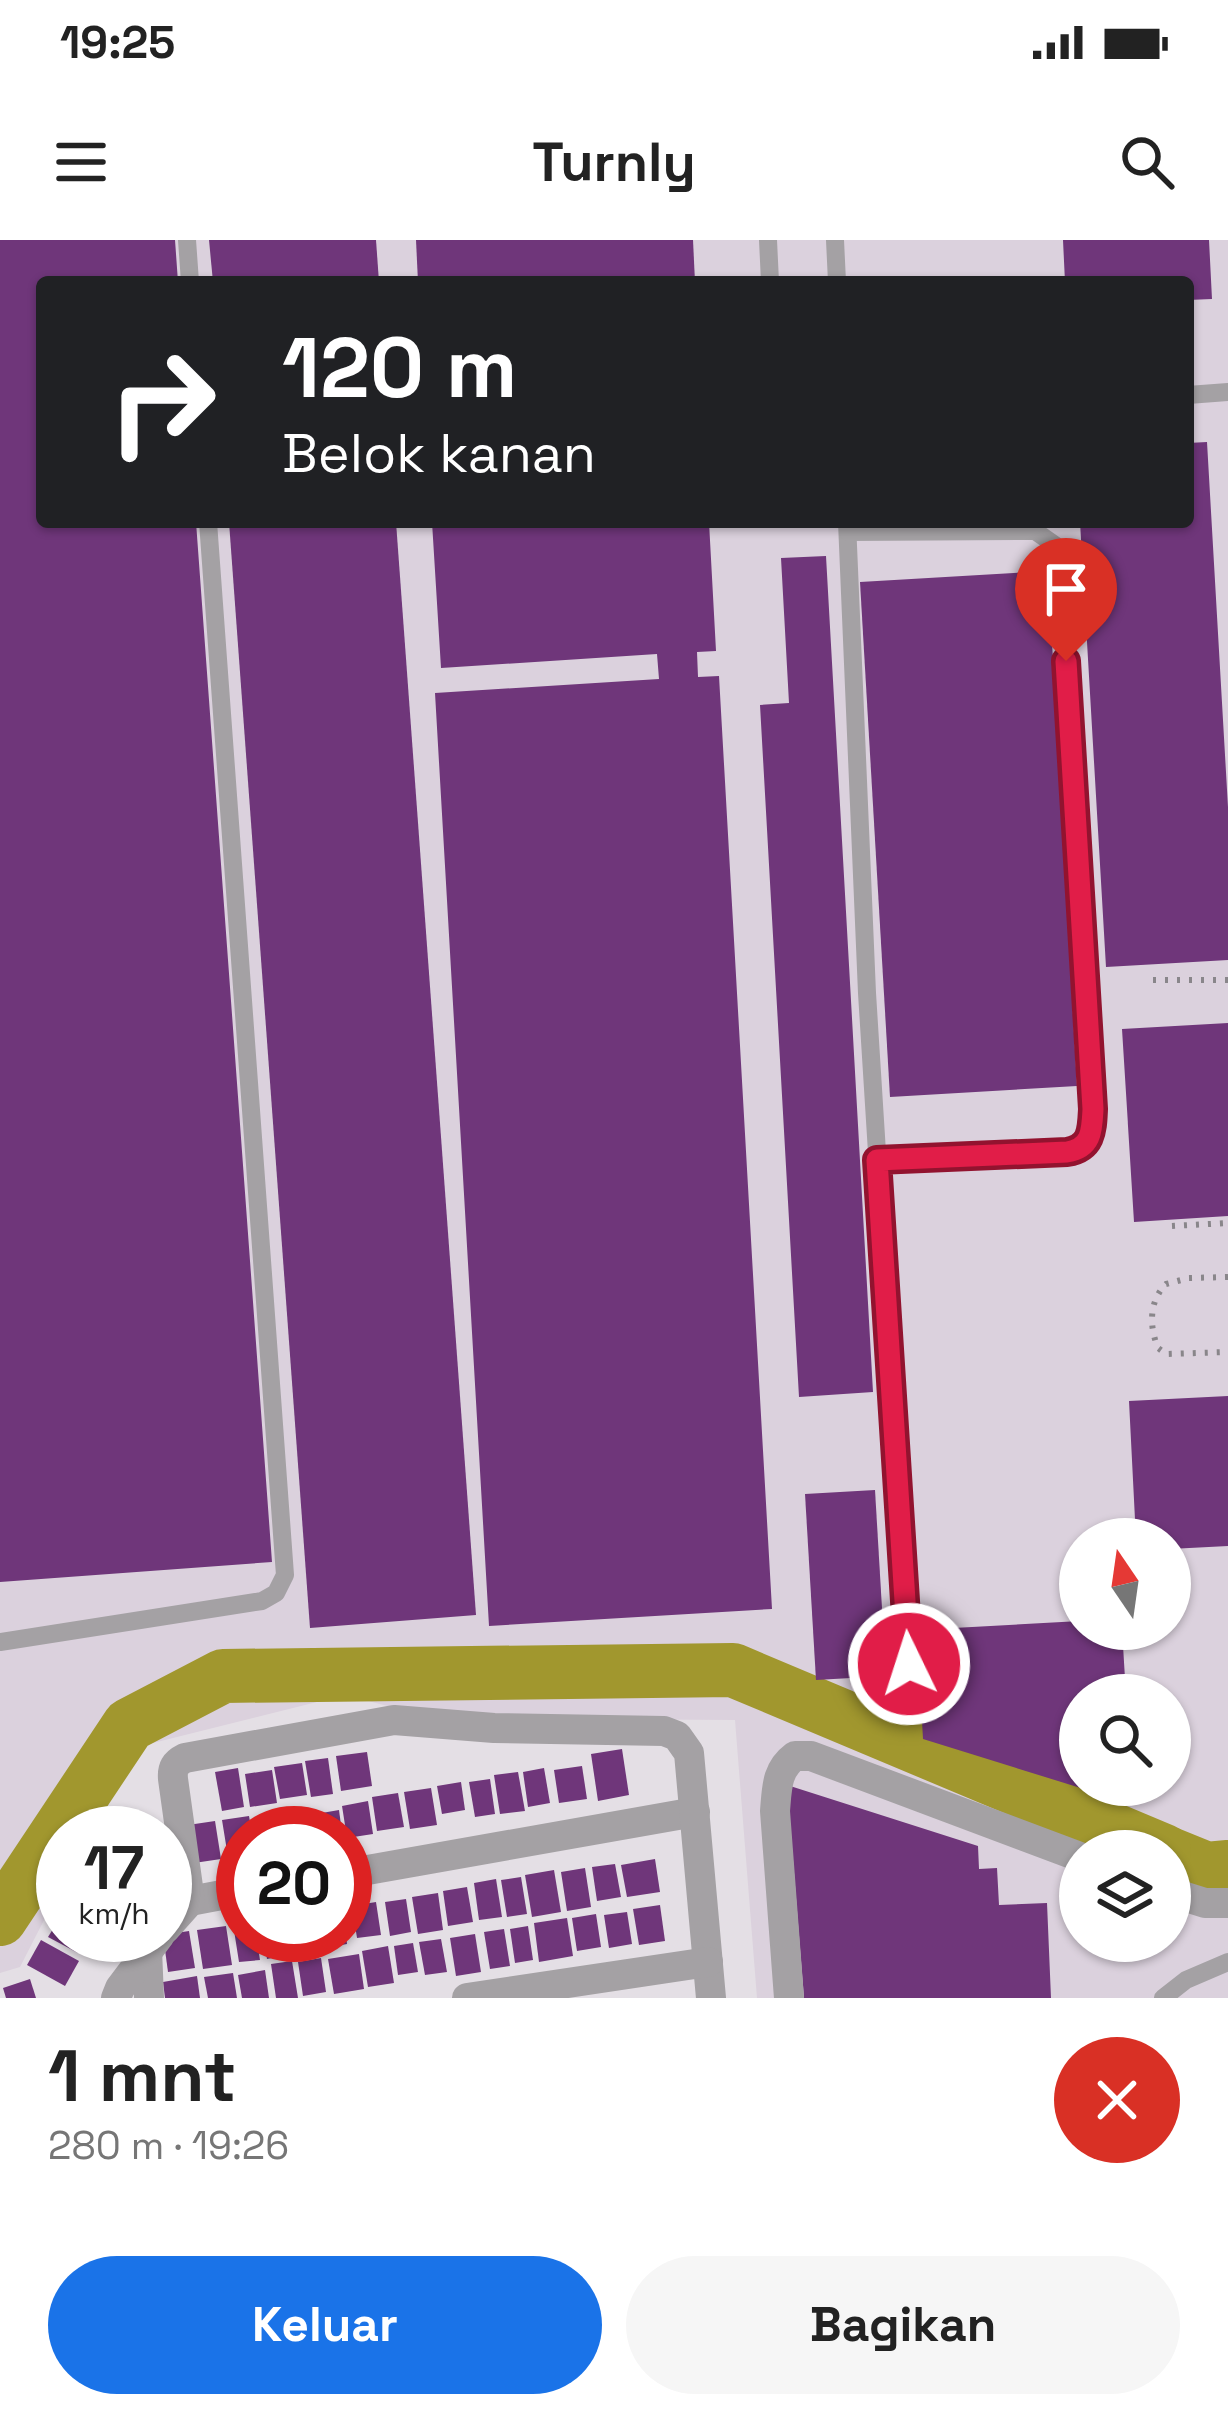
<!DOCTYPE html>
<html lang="id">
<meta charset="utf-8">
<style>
:root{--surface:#fff;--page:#f6f6f6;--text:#222;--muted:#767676;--accent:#1a73e8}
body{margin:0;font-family:"Space Grotesk",sans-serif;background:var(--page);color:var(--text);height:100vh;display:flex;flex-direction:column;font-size:45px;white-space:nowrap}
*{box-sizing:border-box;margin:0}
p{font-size:39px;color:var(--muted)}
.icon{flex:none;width:66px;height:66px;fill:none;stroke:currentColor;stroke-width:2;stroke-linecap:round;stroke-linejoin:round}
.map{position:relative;height:1758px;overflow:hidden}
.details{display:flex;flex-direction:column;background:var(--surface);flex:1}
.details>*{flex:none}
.guide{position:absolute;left:36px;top:36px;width:1158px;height:252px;border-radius:12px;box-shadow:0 3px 9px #0004;background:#202124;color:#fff;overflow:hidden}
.needle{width:78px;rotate:347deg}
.fabs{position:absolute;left:1059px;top:1278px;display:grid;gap:24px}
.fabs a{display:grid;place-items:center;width:132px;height:132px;border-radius:50%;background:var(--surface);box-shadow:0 3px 9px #0004;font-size:60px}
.speed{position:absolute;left:36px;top:1566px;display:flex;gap:24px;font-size:60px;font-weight:700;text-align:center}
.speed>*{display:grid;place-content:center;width:156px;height:156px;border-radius:50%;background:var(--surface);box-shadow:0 3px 9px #0004;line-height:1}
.speed small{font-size:30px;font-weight:400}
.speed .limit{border:18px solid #d22;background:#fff;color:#111}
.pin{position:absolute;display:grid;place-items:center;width:102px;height:102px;color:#fff;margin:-123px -51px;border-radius:50% 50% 50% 0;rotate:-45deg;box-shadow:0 0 12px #0007}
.pin .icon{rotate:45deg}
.me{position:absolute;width:132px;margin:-66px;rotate:356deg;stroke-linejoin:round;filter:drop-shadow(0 0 9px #0008)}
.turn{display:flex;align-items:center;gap:42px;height:252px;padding:0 48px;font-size:54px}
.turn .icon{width:156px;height:156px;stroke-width:2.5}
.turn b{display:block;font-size:84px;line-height:102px}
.round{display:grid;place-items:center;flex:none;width:126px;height:126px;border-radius:63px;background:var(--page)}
.summary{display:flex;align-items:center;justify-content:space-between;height:204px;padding:0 48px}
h1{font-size:72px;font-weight:700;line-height:90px}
.primary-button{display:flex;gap:24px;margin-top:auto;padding:24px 48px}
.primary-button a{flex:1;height:138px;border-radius:72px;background:var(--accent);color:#fff;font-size:48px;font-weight:700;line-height:138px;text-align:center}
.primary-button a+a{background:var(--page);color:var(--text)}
.status{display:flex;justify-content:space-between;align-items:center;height:84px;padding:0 60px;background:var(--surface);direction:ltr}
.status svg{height:33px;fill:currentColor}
header{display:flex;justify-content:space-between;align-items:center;height:156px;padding:0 48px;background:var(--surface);font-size:54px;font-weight:700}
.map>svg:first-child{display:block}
.built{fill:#dbd1dd;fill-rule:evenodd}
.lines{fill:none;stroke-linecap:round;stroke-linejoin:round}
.river{stroke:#a1972e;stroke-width:54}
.building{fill:#6f367a}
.path{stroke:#89868a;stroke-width:6;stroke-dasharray:3 9;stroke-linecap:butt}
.service{stroke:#a4a1a4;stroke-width:18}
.minor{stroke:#a4a1a4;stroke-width:30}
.route-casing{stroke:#92132f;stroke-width:30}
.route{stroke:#e11d48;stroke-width:21}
</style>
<div class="status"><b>19:25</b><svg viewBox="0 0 49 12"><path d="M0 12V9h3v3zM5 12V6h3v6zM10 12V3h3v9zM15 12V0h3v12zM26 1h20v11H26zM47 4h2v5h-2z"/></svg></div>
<header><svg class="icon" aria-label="menu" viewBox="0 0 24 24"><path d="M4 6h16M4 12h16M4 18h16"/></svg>Turnly<svg class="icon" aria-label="search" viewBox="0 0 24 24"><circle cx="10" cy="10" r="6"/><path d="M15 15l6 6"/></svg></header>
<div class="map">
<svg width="1228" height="1758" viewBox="0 0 1228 1758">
<rect width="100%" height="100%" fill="#e4dfe5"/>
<path class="built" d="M 0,0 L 1228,0 L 1228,1758 L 757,1758 L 735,1480 L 434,1478 L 345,1455 L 133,1508 L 89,1593 L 63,1593 L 63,1643 L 20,1727 L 0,1733 ZM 42,42 L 1188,42 L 1188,282 L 42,282 ZM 1080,1299 L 1170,1299 L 1170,1389 L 1080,1389 ZM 1080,1455 L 1170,1455 L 1170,1545 L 1080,1545 ZM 1080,1611 L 1170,1611 L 1170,1701 L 1080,1701 Z"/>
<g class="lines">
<g class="river">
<polyline points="1170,1614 1207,1629 1228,1627"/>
<polyline points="0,1679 129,1485 223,1436 733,1430 1164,1611"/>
</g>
</g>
<g class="building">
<polygon points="0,0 175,0 178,42 42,42 42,282 196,282 272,1322 0,1342"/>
<polygon points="209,0 376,0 379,42 213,42"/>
<polygon points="416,0 693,0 695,42 418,42"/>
<polygon points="1063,0 1209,0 1212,59 1188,60 1188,42 1065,42"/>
<polygon points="1207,202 1228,567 1228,720 1106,727 1080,282 1188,282 1188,203"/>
<polygon points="229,282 396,282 476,1375 310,1388"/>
<polygon points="432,282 709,282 716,411 697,412 698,437 719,436 772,1369 489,1386 435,453 659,439 657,414 441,428"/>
<polygon points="826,316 873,1152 799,1157 760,465 789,463 781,318"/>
<polygon points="1048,331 1077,846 890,857 860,342"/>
<polygon points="1228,783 1228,976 1134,982 1122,789"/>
<polygon points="1228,1156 1228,1306 1170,1309 1170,1299 1136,1299 1129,1161"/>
<polygon points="875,1250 886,1436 816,1440 805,1254"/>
<polygon points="1080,1381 1080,1389 1122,1389 1126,1455 1080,1455 1080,1545 1131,1545 1132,1564 923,1499 917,1390"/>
<polygon points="622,1509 629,1555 598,1561 591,1514"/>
<polygon points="367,1512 372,1546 341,1551 336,1516"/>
<polygon points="328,1518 333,1554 311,1557 305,1521"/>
<polygon points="302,1523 307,1555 280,1559 274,1527"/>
<polygon points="582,1526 587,1559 559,1563 554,1530"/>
<polygon points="238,1528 244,1567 222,1571 215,1532"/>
<polygon points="544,1528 550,1563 528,1567 523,1532"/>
<polygon points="272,1530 277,1563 250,1567 245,1534"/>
<polygon points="518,1532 525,1571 500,1574 494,1535"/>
<polygon points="490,1539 495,1574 475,1577 469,1542"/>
<polygon points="461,1542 465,1570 442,1574 437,1546"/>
<polygon points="787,1545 978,1606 979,1629 997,1628 999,1665 1047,1663 1051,1758 804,1758"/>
<polygon points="431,1548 437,1585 410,1589 404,1552"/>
<polygon points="398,1553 404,1587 377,1591 372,1557"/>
<polygon points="368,1561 373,1594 347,1598 342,1566"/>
<polygon points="307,1568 311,1593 288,1593 284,1571"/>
<polygon points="339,1570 342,1593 319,1593 316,1574"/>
<polygon points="249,1576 252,1593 243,1593 243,1615 228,1617 222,1580"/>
<polygon points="282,1578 284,1593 254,1593 252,1582"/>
<polygon points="215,1581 221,1619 194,1623 188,1585"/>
<polygon points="655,1619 660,1652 627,1657 621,1625"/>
<polygon points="615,1624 621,1657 597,1661 592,1627"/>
<polygon points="585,1628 591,1667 567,1671 561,1632"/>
<polygon points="554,1630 561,1672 532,1677 525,1635"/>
<polygon points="521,1637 527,1674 507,1677 501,1640"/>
<polygon points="496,1639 502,1677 479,1680 474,1643"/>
<polygon points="467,1647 473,1682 448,1686 443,1651"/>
<polygon points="438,1653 443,1690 418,1694 412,1657"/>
<polygon points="406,1659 411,1692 390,1696 385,1662"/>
<polygon points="376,1662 381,1695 357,1698 352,1666"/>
<polygon points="660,1665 665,1701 639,1705 633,1669"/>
<polygon points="627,1672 632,1704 609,1708 604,1675"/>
<polygon points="596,1674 601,1707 577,1711 572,1678"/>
<polygon points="567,1678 573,1716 539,1722 534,1683"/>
<polygon points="58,1681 63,1684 63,1695 87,1697 78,1713 48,1697"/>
<polygon points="243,1683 243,1695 256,1695 260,1720 239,1722 233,1684"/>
<polygon points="226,1686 232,1725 203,1729 197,1690"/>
<polygon points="528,1686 533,1720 515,1723 510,1689"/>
<polygon points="504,1689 510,1726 490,1729 484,1692"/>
<polygon points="189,1691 195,1728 168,1732 163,1695"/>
<polygon points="475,1694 481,1732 456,1736 450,1698"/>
<polygon points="263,1695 283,1695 287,1715 267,1719"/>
<polygon points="293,1695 317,1695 319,1706 296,1709"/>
<polygon points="324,1695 346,1695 347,1704 325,1708"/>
<polygon points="441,1699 447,1732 425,1735 419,1702"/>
<polygon points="41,1700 79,1721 65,1746 27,1725"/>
<polygon points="413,1703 418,1732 398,1735 394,1706"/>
<polygon points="388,1706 394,1743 368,1747 362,1711"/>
<polygon points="359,1714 364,1749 334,1754 328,1719"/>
<polygon points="321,1718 326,1752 303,1756 298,1722"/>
<polygon points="292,1721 298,1758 276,1758 271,1724"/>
<polygon points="265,1730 269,1758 242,1758 238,1735"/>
<polygon points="233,1733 237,1758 208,1758 204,1737"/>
<polygon points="197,1736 200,1758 165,1758 163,1742"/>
<polygon points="30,1739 36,1758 6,1758 3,1748"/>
</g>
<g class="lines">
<g class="path">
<polyline points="1153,740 1228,740"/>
<polyline points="1172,986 1228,983"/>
<path d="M 1228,1037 L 1189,1038 L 1166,1044 C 1149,1061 1149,1086 1158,1108 L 1166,1114 L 1228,1112"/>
</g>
<g class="service">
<polyline points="187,0 190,42"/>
<polyline points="768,0 770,42"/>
<polyline points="835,0 837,42"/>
<polyline points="1188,155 1228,152"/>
<polyline points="847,282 867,753 912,1470"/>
<path d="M 848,292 L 1035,291 L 1055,305 L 1061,331 L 1093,869 C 1092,887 1094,901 1076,910 L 877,920"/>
<polyline points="0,1402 262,1361 276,1353 285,1335 208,282"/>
<polyline points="1163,1758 1186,1740 1228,1722"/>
</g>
<g class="minor">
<polyline points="345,1634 695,1572"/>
<polyline points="1170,1652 1205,1663 1228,1663"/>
<polyline points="190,1661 243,1651"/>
<path d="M 165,1689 L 190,1661 L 173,1539 C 172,1528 175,1523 185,1518 L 394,1480 L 494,1488 L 664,1491 L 677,1496 L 689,1513 L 711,1758"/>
<polyline points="147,1709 149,1758"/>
<polyline points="116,1758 120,1748 160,1695"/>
<polyline points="467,1758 708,1722"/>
<path d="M 789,1758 L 775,1571 C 777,1549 776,1530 795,1516 L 811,1516 L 1080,1617"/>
</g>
</g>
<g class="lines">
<defs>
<path id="route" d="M 909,1424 L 877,920 L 1067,912 C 1092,908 1092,890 1093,869 L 1066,421"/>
</defs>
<use href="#route" class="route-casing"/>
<use href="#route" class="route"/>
</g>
</svg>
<div class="fabs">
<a><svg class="needle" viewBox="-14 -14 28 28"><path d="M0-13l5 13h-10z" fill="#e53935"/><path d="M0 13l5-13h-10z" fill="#767676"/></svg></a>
<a><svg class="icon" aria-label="search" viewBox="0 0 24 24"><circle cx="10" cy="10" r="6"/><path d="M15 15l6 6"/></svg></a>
<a><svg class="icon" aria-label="layers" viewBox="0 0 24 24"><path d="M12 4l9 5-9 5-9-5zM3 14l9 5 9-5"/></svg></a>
</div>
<div class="speed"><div>17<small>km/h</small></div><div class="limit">20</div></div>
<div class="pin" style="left:1066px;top:421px;background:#d93025"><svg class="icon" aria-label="arrive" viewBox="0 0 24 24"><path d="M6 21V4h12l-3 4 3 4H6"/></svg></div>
<svg class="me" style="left:909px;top:1424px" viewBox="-20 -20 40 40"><circle r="17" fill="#e11d48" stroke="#fff" stroke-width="3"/><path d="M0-11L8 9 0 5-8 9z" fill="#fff"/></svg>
<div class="guide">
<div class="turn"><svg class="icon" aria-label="right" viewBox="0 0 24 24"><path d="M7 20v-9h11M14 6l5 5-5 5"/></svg><div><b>120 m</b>Belok kanan</div></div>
</div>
</div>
<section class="details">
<div class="summary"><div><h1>1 mnt</h1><p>280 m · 19:26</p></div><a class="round" style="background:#d93025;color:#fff"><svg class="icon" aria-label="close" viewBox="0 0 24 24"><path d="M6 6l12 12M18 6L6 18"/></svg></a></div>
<div class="primary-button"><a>Keluar</a><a>Bagikan</a></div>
</section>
